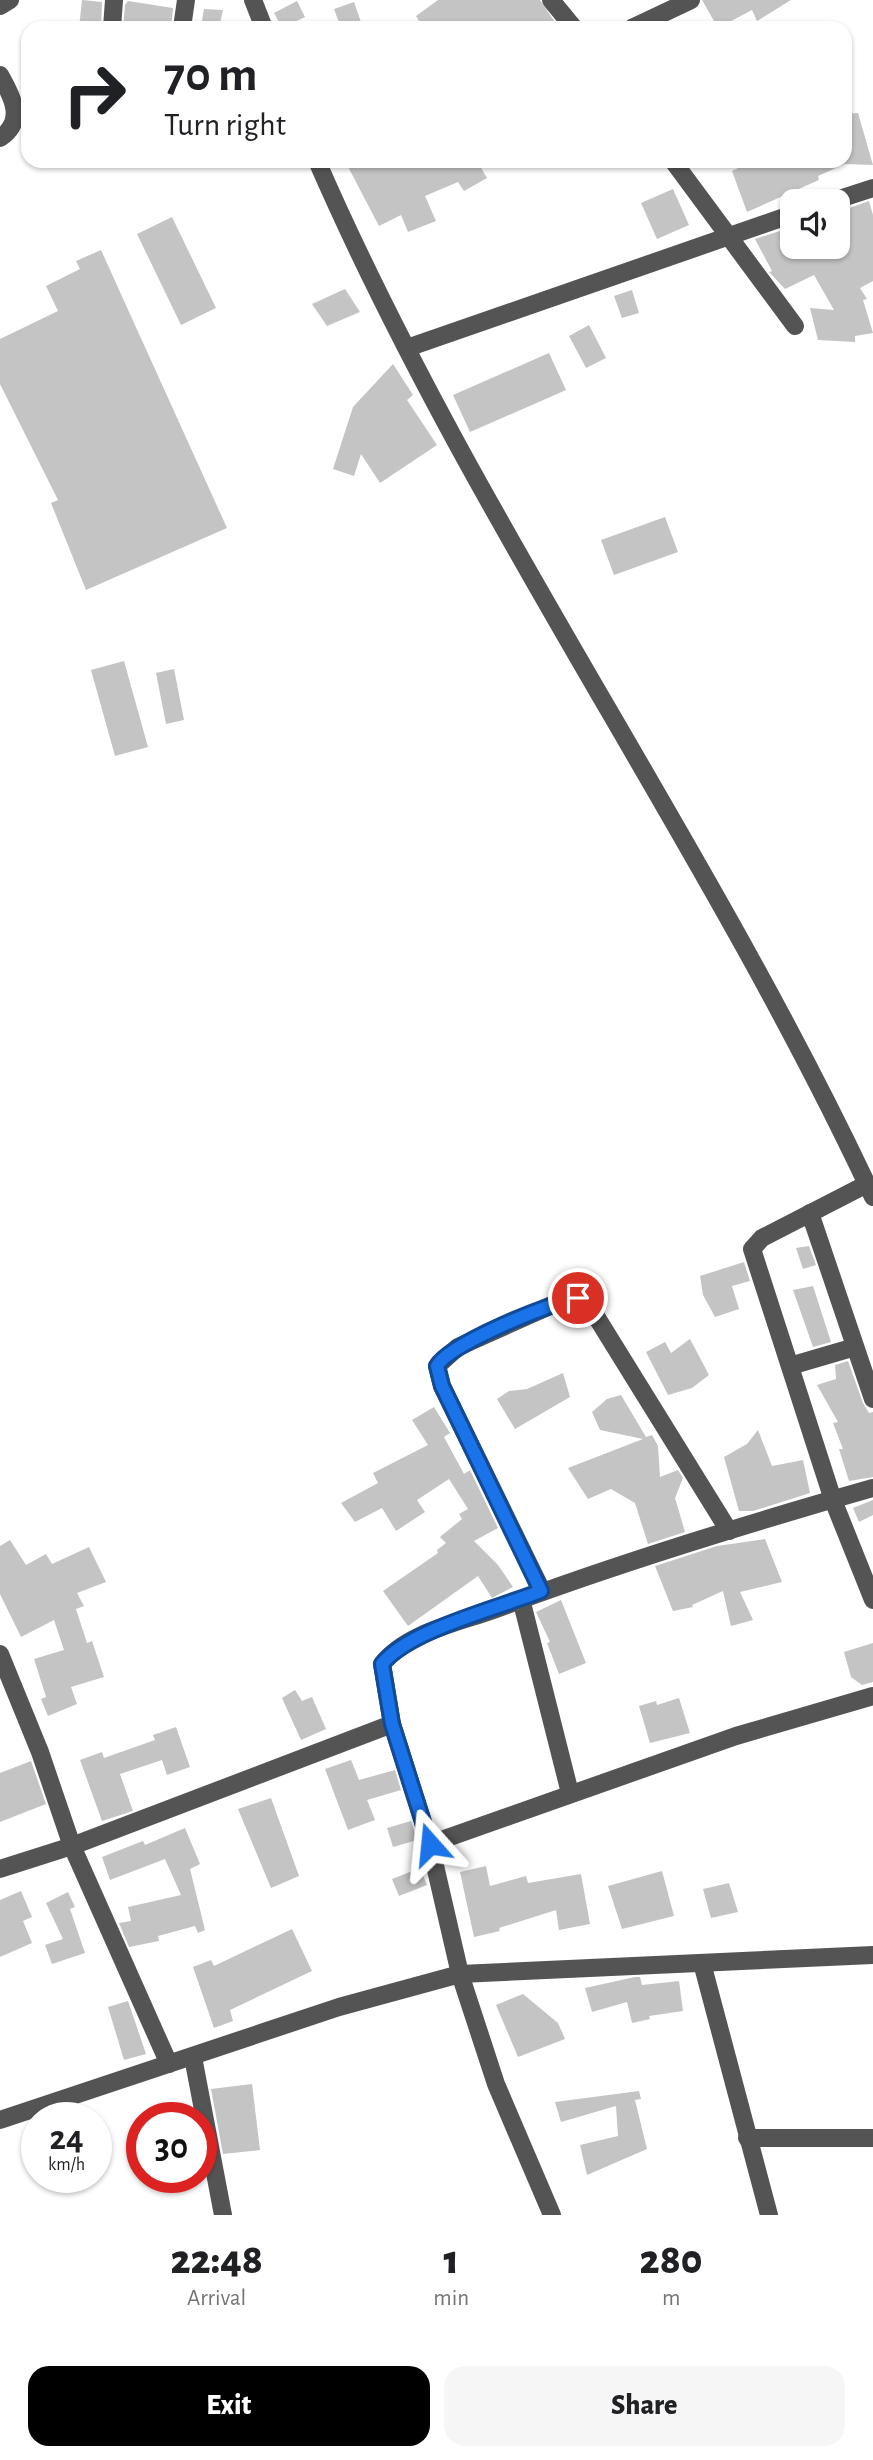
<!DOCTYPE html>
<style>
:root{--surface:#fff;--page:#f6f6f6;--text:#202124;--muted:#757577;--accent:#000}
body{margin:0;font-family:"Alegreya Sans",sans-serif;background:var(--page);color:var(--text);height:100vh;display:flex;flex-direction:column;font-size:26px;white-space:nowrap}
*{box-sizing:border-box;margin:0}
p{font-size:23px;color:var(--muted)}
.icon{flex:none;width:38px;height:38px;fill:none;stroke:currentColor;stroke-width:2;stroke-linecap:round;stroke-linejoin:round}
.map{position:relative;height:2215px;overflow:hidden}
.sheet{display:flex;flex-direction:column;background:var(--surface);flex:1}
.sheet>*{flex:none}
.banner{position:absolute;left:21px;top:21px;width:831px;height:147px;border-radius:21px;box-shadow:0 2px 5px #0004;background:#fff;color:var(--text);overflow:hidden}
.tools{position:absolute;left:780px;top:189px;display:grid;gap:14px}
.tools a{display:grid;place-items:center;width:70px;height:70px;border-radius:14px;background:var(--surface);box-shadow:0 2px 5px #0004;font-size:35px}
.speed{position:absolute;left:21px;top:2102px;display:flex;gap:14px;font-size:35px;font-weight:700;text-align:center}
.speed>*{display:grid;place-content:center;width:91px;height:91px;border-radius:50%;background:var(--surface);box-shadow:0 2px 5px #0004;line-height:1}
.speed small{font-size:18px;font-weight:400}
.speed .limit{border:10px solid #d22;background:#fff;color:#111}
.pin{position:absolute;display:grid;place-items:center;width:60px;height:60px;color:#fff;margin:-30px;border:4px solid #fff;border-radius:50%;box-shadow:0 2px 7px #0007}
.me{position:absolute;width:77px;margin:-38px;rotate:342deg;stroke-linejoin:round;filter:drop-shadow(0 0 5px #0008)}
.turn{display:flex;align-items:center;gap:24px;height:147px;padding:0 28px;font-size:32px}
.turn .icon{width:91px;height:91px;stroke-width:2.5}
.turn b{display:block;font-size:49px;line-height:60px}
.eta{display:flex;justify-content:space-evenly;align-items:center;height:119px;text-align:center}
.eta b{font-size:42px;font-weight:800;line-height:49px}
.action{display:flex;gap:14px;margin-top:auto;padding:14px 28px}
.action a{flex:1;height:80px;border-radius:21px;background:var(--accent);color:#fff;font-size:28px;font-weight:800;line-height:80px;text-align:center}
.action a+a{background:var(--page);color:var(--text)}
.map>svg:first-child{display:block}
.building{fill:#c4c4c4}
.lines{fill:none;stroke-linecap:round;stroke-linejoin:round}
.minor{stroke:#545454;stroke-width:18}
.route-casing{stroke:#114b97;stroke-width:18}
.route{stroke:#1a73e8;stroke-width:12}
</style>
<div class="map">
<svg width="873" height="2215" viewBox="0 0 873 2215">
<rect width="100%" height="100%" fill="#fff"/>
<g class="building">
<polygon points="82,0 102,2 101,28 79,28"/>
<polygon points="438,0 540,0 559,28 423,28 416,16"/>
<polygon points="702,0 791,0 757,21 752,10 718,28"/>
<polygon points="128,1 173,8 171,28 123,28 125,5"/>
<polygon points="297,1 305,17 282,28 274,13"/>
<polygon points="354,2 362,25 341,28 334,9"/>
<polygon points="204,9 223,10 219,28 201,26"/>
<polygon points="858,113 873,165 845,164 818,176 819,180 747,212 732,171 753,161 845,161 845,114"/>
<polygon points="345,161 477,161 487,178 464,191 458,182 425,196 436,221 408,232 401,215 379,226"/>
<polygon points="673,189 689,225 657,239 641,203"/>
<polygon points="869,201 873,215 873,281 860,288 867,299 863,300 873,333 855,336 855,342 818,340 810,308 834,310 814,275 785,289 769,272 772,271 755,239 783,230 792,247 838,247 838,212"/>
<polygon points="172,217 216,308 181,325 137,234"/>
<polygon points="101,250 227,528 86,590 51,503 58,500 0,384 0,339 58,311 46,286 80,269 76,261"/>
<polygon points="345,289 360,312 327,326 312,304"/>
<polygon points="632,290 639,313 622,318 614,296"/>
<polygon points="589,325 606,358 586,368 569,336"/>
<polygon points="549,353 566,390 470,432 453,395"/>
<polygon points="393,364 413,395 407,400 437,445 380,483 361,454 354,476 333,469 353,407"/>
<polygon points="665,517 678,552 614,575 601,540"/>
<polygon points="124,661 148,747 115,756 91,670"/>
<polygon points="174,669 184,720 166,724 156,673"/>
<polygon points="809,1246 816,1265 803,1269 796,1248"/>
<polygon points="744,1262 750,1281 732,1286 739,1309 715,1317 703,1295 700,1276"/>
<polygon points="813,1286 831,1342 813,1347 793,1290"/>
<polygon points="690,1339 709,1375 692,1388 668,1395 646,1352 665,1342 671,1353"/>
<polygon points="848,1361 863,1403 869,1413 873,1412 873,1477 849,1481 839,1449 843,1449 833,1423 838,1422 817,1385 836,1379 835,1365"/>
<polygon points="563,1373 570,1397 515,1429 497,1399 509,1391 527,1389"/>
<polygon points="621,1395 646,1437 652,1435 658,1446 660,1477 678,1470 683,1478 675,1498 685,1532 648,1544 635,1503 611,1489 588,1499 568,1468 643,1439 600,1430 592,1412 607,1399"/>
<polygon points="434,1407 450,1433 444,1437 464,1474 470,1470 498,1528 474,1541 498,1565 513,1587 492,1598 478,1576 408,1626 383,1591 438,1553 437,1550 446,1543 440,1537 462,1519 459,1514 468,1509 449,1479 417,1500 425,1512 396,1531 382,1508 355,1522 341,1503 378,1483 373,1473 428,1445 412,1420"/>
<polygon points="758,1430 772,1466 803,1460 810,1493 753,1511 739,1511 724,1457 747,1444"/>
<polygon points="873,1500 873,1515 859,1522 853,1508"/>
<polygon points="765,1539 782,1582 740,1592 753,1620 731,1626 723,1591 692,1605 693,1607 673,1611 655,1566 717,1546"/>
<polygon points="10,1540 26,1565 46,1554 52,1564 89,1547 106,1582 77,1593 84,1606 76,1609 87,1643 92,1641 104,1677 71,1687 77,1704 48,1716 41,1699 46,1697 34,1659 64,1650 54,1620 21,1637 0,1594 0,1546"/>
<polygon points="561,1600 586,1663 559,1674 547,1643 550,1642 536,1612"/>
<polygon points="873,1643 873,1682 862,1685 851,1677 844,1652"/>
<polygon points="295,1690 302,1701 312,1697 326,1729 301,1740 282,1698"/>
<polygon points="679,1698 690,1733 650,1743 639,1706 656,1701 657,1705"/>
<polygon points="176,1727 190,1767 167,1775 162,1760 120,1774 133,1811 102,1821 80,1760 102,1752 104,1758 155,1740 153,1735"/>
<polygon points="351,1760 359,1780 395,1770 401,1790 367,1800 375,1820 348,1830 325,1769"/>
<polygon points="31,1761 46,1804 0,1822 0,1773"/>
<polygon points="271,1798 299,1876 271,1888 238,1809"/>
<polygon points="411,1821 417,1840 393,1847 387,1828"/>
<polygon points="185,1828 200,1864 190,1869 205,1930 198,1933 195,1926 158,1936 159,1941 129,1947 119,1923 131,1921 128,1907 181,1895 165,1859 110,1880 102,1857 143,1841 145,1845"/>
<polygon points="486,1866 490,1886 526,1876 528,1883 581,1874 590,1924 559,1930 556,1910 499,1928 500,1931 474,1937 460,1872"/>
<polygon points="420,1868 427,1885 399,1896 392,1879"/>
<polygon points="662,1871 674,1916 622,1929 608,1886"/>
<polygon points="729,1883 738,1912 711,1918 703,1889"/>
<polygon points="21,1891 32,1917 23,1921 32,1943 0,1957 0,1900"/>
<polygon points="68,1892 75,1907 70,1909 85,1953 52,1964 45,1945 63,1939 46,1903"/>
<polygon points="292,1929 312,1971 230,2010 233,2021 214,2028 193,1967 211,1960 214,1966"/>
<polygon points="635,1977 640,1977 642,1985 679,1981 683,2011 649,2016 650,2019 632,2023 627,2002 592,2012 585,1988"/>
<polygon points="523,1994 558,2023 565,2039 518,2057 496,2005"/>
<polygon points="128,2001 146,2054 124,2060 108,2007"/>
<polygon points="252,2084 260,2150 223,2154 211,2089"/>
<polygon points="639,2091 641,2099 635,2100 647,2149 587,2175 580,2145 618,2136 616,2106 561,2122 555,2102"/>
</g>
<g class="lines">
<g class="minor">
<polyline points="253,0 264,28"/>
<polyline points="551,0 574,28"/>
<polyline points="0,6 10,0"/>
<polyline points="112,28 114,0"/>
<polyline points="182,28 186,0"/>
<polyline points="632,28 691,0"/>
<path d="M 0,75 C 12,96 26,121 0,138"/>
<path d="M 317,161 C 474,521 707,842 873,1197"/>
<polyline points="673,161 795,326"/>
<polyline points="833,201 873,188"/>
<polyline points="407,348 793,214"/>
<polyline points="867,1184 762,1238 752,1249 833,1500 873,1600"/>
<polyline points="810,1213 873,1399"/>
<polyline points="790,1366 855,1347"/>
<polyline points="542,1591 442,1386 437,1366 458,1347 561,1301 578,1298 589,1305 729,1531"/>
<polyline points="521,1599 570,1793"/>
<polyline points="0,1654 40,1752 72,1846 169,2064"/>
<polyline points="430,1844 736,1736 873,1696"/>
<polyline points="0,1869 72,1846 392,1724"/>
<polyline points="702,1963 769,2215"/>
<polyline points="193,2057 223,2215"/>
<polyline points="0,2120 339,2007 460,1974 873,1955"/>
<polyline points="747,2138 873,2138"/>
<path d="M 552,2215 L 496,2084 L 460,1974 L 430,1844 L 392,1724 L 382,1664 C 407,1632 458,1623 496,1609 C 619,1563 746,1524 873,1488"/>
</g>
</g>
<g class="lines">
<defs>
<path id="route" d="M 430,1844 L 392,1724 L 382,1664 C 409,1630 499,1608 541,1591 L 442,1386 L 437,1366 C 449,1344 552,1302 578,1298"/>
</defs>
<use href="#route" class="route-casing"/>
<use href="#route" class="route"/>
</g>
</svg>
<div class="tools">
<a><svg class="icon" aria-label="sound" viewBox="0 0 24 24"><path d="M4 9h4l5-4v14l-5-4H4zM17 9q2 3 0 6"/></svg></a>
</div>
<div class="speed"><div>24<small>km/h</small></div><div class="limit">30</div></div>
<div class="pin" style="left:578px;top:1298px;background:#d93025"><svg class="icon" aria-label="arrive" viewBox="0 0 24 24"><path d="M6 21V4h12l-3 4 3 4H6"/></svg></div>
<svg class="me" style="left:430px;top:1844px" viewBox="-20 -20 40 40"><path d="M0-17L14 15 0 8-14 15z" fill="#1a73e8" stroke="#fff" stroke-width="4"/></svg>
<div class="banner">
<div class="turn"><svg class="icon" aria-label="right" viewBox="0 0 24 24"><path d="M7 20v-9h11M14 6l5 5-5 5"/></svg><div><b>70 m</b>Turn right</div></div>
</div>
</div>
<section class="sheet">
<div class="eta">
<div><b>22:48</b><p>Arrival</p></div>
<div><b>1</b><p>min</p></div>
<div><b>280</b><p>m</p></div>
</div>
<div class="action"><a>Exit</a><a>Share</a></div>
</section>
